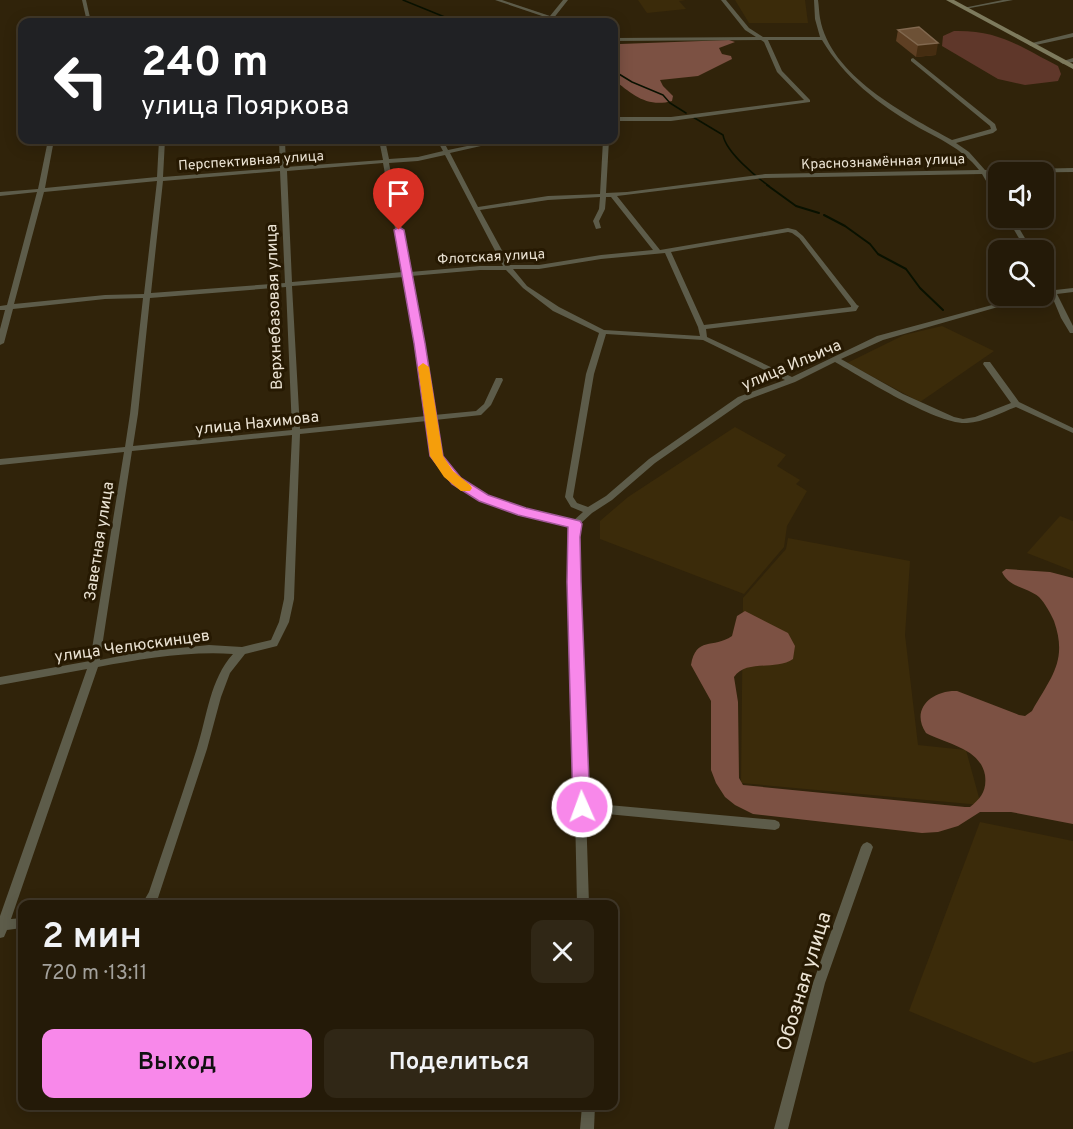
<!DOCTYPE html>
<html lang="ru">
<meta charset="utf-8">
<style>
:root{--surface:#241a08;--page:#302716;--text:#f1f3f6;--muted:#a3a19c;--line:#413829;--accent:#f888ea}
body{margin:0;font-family:Overpass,sans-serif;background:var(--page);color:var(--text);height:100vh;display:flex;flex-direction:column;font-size:22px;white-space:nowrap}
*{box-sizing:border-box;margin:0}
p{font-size:20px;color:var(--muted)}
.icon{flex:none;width:33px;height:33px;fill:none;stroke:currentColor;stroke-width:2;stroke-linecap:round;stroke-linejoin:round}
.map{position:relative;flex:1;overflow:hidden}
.sheet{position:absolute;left:18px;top:900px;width:600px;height:210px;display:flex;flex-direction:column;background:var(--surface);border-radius:12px;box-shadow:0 3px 15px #0003,0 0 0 2px var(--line)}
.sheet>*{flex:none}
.guide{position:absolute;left:18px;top:18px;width:600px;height:126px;border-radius:12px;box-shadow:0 3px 15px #0003,0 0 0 2px var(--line);background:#202124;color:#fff;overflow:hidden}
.fabs{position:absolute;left:988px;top:162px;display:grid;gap:12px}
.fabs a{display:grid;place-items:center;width:66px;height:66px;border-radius:12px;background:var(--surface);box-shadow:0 3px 15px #0003,0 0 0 2px var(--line);font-size:30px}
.pin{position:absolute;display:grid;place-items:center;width:51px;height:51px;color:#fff;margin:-62px -26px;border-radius:50% 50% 50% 0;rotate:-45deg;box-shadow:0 0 6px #0007}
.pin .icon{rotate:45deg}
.me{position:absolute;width:66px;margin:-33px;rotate:358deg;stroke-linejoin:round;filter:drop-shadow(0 0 4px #0008)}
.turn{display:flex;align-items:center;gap:21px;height:126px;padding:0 24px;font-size:27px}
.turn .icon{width:78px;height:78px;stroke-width:2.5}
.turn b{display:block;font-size:42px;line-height:51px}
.round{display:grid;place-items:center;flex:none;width:63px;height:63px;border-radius:12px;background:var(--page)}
.summary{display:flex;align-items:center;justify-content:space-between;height:102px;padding:0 24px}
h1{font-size:36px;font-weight:600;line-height:45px}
.cta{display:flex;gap:12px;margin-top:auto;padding:12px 24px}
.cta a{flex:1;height:69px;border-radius:12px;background:var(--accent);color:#111;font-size:24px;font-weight:600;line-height:69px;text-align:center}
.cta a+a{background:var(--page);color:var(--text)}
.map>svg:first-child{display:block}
.built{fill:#3b2b0a}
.green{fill:#5f372a}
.forest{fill:#7c5143}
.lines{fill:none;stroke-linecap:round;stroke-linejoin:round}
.stream-far1{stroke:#091100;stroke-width:1.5}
.stream{stroke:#091100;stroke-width:2}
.minor{fill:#5d5c4a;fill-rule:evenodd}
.secondary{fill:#7d7a5d;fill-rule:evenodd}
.wall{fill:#5e3f23}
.shaded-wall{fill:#452d11}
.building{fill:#6d5136;stroke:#81684f;stroke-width:1.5}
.route{fill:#f888ea;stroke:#a15898;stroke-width:1.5}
.slow{fill:#f59e0b}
.labels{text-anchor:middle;stroke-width:6;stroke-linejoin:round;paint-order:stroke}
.far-street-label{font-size:14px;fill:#ebe3d4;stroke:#261902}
.street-label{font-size:16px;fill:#ebe3d4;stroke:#261902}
.near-street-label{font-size:20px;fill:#ebe3d4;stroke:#261902}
</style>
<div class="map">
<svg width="1073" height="1129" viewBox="0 0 1073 1129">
<rect width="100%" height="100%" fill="#30230a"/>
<g class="built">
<polygon points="638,0 686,0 679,1 686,9 647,13"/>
<polygon points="735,0 805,0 808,23 749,23"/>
<polygon points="942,326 994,351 920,402 847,363 904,335"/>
<polygon points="735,427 786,455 777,466 800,480 796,484 807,491 787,526 784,547 744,594 600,539 600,521 628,497"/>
<polygon points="1060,516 1073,521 1073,571 1027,553"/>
<polygon points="788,538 910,561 905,635 918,745 966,750 981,805 741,783 743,598 786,549"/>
<polygon points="980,822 1073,841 1073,1051 1034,1063 909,1011"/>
</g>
<path class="green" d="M 954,31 C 1000,30 1018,46 1058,66 L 1061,74 L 1058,81 L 1025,85 L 998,79 L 942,46 L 943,36 Z"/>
<g class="forest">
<path d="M 729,40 L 735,42 L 719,48 L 722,54 L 731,56 L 732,59 L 698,76 L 660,80 L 663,86 L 673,96 L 672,101 C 647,108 632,94 614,80 L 615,50 L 620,44 Z"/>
<path d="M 1006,569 L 1050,572 L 1073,578 L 1073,824 L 1011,812 L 980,812 L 958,826 L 938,832 L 922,833 L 753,814 L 735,805 L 725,797 L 716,783 L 711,770 L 711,701 L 691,665 C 696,636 713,649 732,636 L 737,616 L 745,611 L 788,633 L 795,646 L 793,659 C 776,671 746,659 734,677 L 738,702 L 739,778 L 743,785 L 965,807 L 970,807 C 981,798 987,791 985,775 C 980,748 946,744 926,733 C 910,709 932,690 957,691 L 1019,715 L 1025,716 L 1032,711 C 1051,677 1068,661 1054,621 C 1051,614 1045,603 1039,597 C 1028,587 1009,588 1002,572 Z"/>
</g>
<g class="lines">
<g class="stream-far1">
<polyline points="403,0 457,22"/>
<polyline points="614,71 632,82 663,95 670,103 686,113"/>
<path d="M 693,117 L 723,135 C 726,152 755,176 769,186"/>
</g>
<g class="stream">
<polyline points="767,185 796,206 819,213"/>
<polyline points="824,215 845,226 870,244 878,254 906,269 920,288 943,310"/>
</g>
<g class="minor">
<polygon points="82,0 86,0 91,22 87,22"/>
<polygon points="495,0 502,0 550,16 563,0 568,0 553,19 548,22 546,21 548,18"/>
<path d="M 721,0 L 726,0 L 749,28 L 763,37 L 820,37 L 815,19 L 814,0 L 818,0 C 819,6 819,13 820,18 C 830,76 905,114 952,140 L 991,129 L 990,126 L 911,61 L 911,59 L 913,58 L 995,124 L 997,130 L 993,133 L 956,143 L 969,152 L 985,170 L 1073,168 L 1073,172 L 988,173 L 999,192 L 999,200 L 996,198 L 982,174 L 765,178 L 617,196 L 660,250 L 788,228 L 796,230 L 803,236 L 857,305 L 859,306 L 856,311 L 706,329 L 707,337 L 792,377 L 877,336 L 1025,296 L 1034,296 L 1033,297 L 883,340 L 841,359 L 903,394 L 954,417 L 963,419 L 975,417 L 1011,403 L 983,364 L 984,362 L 990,362 L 1019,402 L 1073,428 L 1073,433 L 1016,407 C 1000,413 984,422 967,423 C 937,425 863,378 835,362 L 795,382 L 744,401 L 655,463 L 612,500 L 592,513 L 579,525 L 577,537 L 586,803 L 775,820 L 779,822 L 780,825 L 779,828 L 775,830 L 586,812 L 589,904 L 577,904 L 569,537 L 570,526 L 520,513 L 480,500 L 454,483 L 432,456 L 427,421 L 300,434 L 294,599 L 289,622 L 277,646 L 245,654 L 230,673 L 221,697 L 207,749 L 158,898 L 154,904 L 142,904 L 149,892 C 165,844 182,796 197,748 C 207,717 210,679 233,654 C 188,651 142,659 98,667 L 11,919 L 22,918 L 22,928 L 7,930 L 4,937 L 0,938 L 0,916 L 87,669 L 0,685 L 0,677 L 90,661 L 124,452 L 0,465 L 0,459 L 125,447 L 130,414 L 143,298 L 105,299 L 13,309 L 4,343 L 0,345 L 0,329 L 5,310 L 0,310 L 0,306 L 7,305 L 37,192 L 0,196 L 0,192 L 38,189 L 48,140 L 54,140 L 45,188 L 157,177 L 159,140 L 165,140 L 163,177 L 280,168 L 279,140 L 285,140 L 286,167 L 383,160 L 379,140 L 385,140 L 389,159 L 418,157 L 443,151 L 437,140 L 443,140 L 448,150 L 496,140 L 504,140 L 503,141 L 450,153 L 478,207 L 548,196 L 600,194 L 603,140 L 609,140 L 606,193 L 627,192 L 765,174 L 979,170 C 962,148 939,139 916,126 C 878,104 844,77 822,40 L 768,40 L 782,71 L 810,100 L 810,102 L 671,121 L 614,121 L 614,117 L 671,117 L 804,100 L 777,72 L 764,42 L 761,40 L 614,41 L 614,38 L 756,37 L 745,30 ZM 445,155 L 503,266 L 480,266 L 410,272 L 389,163 L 418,161 ZM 383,163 L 403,272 L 292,282 L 287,171 ZM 280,171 L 285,283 L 151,293 L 163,181 ZM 157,181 L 144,294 L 105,295 L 14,304 L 44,192 ZM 600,197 L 599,209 L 593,221 L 596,229 L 601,228 L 599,221 L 605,209 L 606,197 L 611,197 L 653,250 L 601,255 L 539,265 L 510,265 L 480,210 L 548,200 ZM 788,232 L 792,233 L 799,238 L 851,306 L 851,307 L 704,325 L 671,252 ZM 665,253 L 698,327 L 700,336 L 604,330 L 559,307 L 527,286 L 513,269 L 539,269 L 601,259 ZM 480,270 L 506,270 L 523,288 L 553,311 L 599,333 L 586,374 L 565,497 L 571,507 L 583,512 L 573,521 L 525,509 L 486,496 L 460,479 L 440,456 L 435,420 L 481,415 L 491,405 L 503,380 L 502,378 L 496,378 L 484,404 L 476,411 L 434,415 L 424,343 L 411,276 ZM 404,277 L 416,343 L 426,416 L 300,429 L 292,286 ZM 286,287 L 292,430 L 133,446 L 138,414 L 150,298 ZM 606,334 L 703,340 L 785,380 L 738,397 L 649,459 L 606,496 L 588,507 L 577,503 L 573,497 L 594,374 ZM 292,435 L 284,599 L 279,622 L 271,640 L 242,647 L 209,645 L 141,652 L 100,660 L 132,451 Z"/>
<polygon points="1003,0 1013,0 965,9 963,8"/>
<polygon points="1073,33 1073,37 1031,46 1028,44"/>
<polygon points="1073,58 1073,62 1063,64 1060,62"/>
<polygon points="1007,218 1013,218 1032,250 1026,250"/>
<polygon points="1044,274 1046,275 1055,290 1073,288 1073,292 1057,294 1073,326 1073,333 1070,333 1061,318 1051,294 1044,295 1044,291 1049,290 1044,281"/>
<polygon points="867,842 871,844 873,847 825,983 788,1129 774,1129 813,983 861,847 863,844"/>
<polygon points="582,1106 595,1106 594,1129 580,1129"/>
</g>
<polygon class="secondary" points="946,0 954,0 1073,64 1073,69"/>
</g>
<polygon class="wall" points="898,30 936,55 916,57 896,41"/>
<polygon class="shaded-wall" points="938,43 936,55 916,57 918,45"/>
<polygon class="building" points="919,27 938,43 918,45 898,30"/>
<polygon class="route" points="399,227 404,230 425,343 443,456 461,478 488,495 526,508 580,521 582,524 580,537 581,582 590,807 587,812 582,814 576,812 573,807 567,582 568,527 518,515 479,501 452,484 430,456 414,343 394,230"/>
<polygon class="slow" points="423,363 429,367 443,456 453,471 470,485 472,488 470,491 461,491 444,477 430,456 418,367"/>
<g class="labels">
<g class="far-street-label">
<text transform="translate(251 160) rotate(-4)" y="5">Перспективная улица</text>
<text transform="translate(883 161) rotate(-2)" y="5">Краснознамённая улица</text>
<text transform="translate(491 256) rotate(-3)" y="5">Флотская улица</text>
</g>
<g class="street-label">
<text transform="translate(273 307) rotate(-92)" y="6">Верхнебазовая улица</text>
<text transform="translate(791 364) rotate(-23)" y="6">улица Ильича</text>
<text transform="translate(257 422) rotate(-6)" y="6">улица Нахимова</text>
<text transform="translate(98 541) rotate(-81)" y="6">Заветная улица</text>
<text transform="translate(132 645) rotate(-8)" y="6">улица Челюскинцев</text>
</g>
<g class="near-street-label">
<text transform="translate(803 981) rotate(-73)" y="7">Обозная улица</text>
</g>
</g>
</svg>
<div class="fabs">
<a><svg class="icon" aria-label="sound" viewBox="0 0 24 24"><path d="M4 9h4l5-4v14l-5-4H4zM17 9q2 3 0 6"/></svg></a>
<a><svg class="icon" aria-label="search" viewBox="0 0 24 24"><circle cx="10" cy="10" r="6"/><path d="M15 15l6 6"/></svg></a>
</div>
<div class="pin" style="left:399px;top:230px;background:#d93025"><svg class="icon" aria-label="arrive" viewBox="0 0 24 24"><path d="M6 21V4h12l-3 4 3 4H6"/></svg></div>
<svg class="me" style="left:582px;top:807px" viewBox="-20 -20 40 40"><circle r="17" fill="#f888ea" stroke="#fff" stroke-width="3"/><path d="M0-11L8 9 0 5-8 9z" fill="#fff"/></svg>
<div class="guide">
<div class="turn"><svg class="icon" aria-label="left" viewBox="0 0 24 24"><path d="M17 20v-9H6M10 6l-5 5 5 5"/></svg><div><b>240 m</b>улица Пояркова</div></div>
</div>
<section class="sheet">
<div class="summary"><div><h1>2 мин</h1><p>720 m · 13:11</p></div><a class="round"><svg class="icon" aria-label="close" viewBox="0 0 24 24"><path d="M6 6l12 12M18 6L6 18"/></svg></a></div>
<div class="cta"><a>Выход</a><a>Поделиться</a></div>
</section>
</div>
